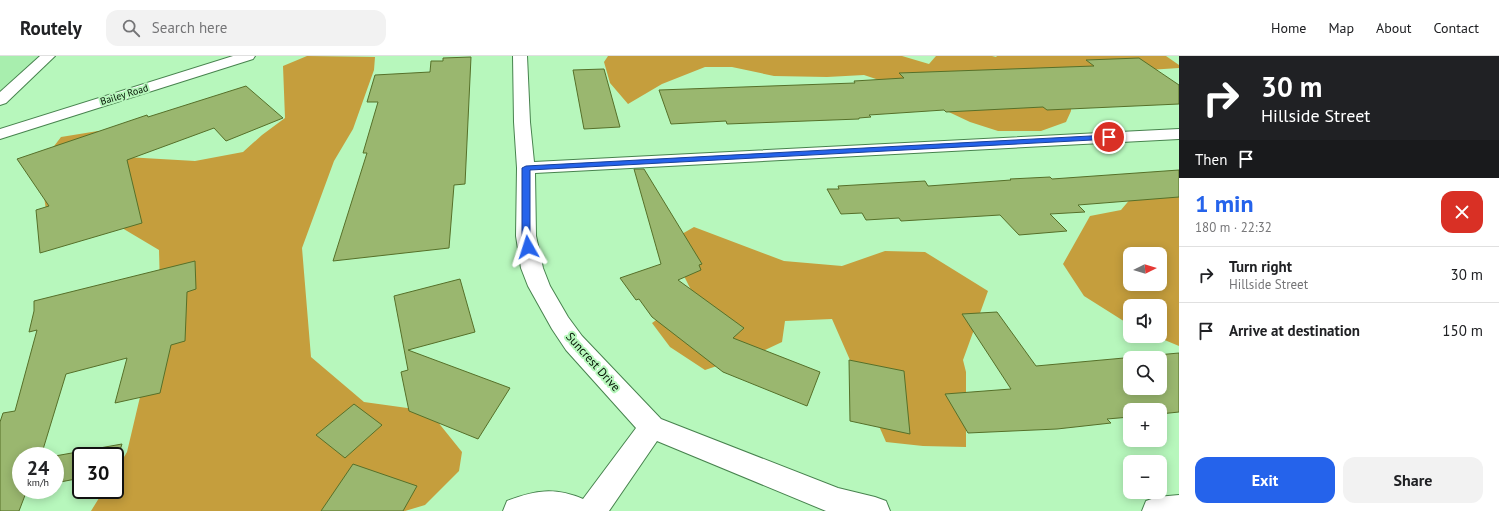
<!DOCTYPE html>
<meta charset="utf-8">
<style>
:root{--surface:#fff;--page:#f2f2f2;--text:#202124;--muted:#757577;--line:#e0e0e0;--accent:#2563eb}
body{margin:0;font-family:"PT Sans",sans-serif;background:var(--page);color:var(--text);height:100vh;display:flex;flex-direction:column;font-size:15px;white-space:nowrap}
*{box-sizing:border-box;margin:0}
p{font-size:13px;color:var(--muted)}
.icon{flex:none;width:22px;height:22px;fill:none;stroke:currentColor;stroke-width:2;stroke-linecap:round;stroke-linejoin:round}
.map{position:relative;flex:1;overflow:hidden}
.side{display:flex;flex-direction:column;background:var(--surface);width:320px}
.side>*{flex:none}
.banner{background:#202124;color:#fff;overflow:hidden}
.needle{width:26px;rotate:85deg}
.tools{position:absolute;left:1123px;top:191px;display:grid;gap:8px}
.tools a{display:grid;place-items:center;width:44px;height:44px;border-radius:8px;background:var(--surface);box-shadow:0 2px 10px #0003;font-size:20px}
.speed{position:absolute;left:12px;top:391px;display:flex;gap:8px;font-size:20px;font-weight:700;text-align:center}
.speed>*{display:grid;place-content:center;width:52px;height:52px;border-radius:50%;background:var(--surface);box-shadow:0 2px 10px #0003;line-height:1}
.speed small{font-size:10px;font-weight:400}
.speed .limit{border:2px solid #111;border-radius:6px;background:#fff;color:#111}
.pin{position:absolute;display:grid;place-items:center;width:34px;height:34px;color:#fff;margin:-17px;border:2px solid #fff;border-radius:50%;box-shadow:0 1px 4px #0007}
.me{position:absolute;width:44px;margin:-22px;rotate:354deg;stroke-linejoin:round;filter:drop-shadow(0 0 3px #0008)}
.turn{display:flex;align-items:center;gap:14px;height:84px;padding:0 16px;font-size:18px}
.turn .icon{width:52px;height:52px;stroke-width:2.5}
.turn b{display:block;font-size:28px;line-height:34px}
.then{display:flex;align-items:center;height:38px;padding:0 16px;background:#0003;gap:8px;font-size:15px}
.round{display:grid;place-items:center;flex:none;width:42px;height:42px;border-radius:12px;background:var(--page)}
.headline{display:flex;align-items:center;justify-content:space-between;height:68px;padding:0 16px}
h1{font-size:24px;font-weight:700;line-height:30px;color:var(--accent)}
.action{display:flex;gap:8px;margin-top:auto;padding:8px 16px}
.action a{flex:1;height:46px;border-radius:12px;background:var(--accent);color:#fff;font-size:16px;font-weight:700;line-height:46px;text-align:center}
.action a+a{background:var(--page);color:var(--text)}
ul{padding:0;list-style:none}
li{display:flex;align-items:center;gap:12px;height:56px;padding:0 16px;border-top:1px solid var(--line)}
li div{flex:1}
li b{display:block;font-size:15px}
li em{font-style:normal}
header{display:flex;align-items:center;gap:24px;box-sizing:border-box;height:56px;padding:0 20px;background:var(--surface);border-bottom:1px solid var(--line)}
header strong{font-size:19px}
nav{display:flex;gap:22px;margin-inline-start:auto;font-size:14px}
.search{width:280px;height:36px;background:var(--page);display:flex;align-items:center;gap:10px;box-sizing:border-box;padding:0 14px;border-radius:12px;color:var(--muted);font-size:15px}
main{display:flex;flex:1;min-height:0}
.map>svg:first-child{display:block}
.built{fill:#a8eeae}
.forest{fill:#c59e3d;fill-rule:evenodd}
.building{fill:#9ab76f;stroke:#567029;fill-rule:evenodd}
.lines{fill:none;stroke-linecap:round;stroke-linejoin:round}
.minor-casing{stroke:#47834e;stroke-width:2}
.tertiary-casing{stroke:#47834e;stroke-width:2}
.minor{fill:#fff;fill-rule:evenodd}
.tertiary{fill:#fff;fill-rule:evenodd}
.route{fill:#2563eb;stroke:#184099}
.labels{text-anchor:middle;stroke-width:4;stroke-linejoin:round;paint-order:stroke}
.far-street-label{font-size:10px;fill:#001101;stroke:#b7f7bc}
.street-label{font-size:12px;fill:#001101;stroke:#b7f7bc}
</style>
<header>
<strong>Routely</strong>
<div class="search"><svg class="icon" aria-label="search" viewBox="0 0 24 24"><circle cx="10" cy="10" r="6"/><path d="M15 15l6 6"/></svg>Search here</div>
<nav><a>Home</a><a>Map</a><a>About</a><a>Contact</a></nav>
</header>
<main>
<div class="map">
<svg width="1179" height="455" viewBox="0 0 1179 455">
<rect width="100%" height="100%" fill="#b7f7bc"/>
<polygon class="built" points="0,0 48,0 0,44"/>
<g class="forest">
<polygon points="307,0 375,1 374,14 353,73 334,105 302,192 311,301 364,346 429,355 462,396 459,415 425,449 405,455 91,455 104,434 115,434 115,416 127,396 153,286 160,233 159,194 117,169 46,154 42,126 48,98 61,81 98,75 123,86 126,101 195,105 243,96 262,79 285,62 283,10"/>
<polygon points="608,0 902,0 929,8 936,0 992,0 996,1 997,0 1166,0 1179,9 1179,12 1118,16 1072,28 1071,55 1066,66 1041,75 998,75 970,66 885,26 864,19 827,21 774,20 732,11 705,11 662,28 628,48 610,27 604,6"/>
<path d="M 1179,134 L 1179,290 L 1155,280 L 1160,280 L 1160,250 L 1130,250 L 1130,269 L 1084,240 L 1063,208 L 1090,160 L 1121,154 L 1137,135 ZM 1130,198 L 1160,198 L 1160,228 L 1130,228 Z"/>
<polygon points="694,171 784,205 842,210 885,195 925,196 988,235 963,304 966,316 966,391 923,390 886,386 832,263 785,265 782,286 765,294 705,314 670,291 652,267 693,238 683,218 656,193"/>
</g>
<g class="building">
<polygon points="471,1 465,128 454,129 449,192 333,205 367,97 363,97 378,46 367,46 375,19 430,16 431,5 443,5 443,2"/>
<polygon points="1139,2 1179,29 1179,48 1047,54 1043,51 946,56 944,54 869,59 871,61 859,62 859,63 727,68 726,65 671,68 659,34 855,27 854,25 904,22 899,17 1094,10 1086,4"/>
<polygon points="604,13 620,71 584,73 573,14"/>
<polygon points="246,30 283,62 226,85 214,72 127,104 142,167 40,197 36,154 49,150 17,103 147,59 148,61"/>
<polygon points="634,113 644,113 702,208 699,209 701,214 678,224 744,272 733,282 820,316 807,350 723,316 652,261 639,243 636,244 620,222 661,208"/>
<polygon points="1179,114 1179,141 1078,149 1085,156 1050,158 1067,175 1019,179 1000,159 901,165 899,162 866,164 862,157 841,158 827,133 839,133 838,130 925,125 928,130 1011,124 1010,123 1050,121 1052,123"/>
<polygon points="195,205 196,233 187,236 185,285 171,289 160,337 115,347 127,302 66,318 41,400 21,400 21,434 27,434 19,455 0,455 0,366 3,357 15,355 37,274 29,276 34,255 34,245"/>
<polygon points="460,223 475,276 408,294 510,332 478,383 409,355 401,316 408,314 394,240"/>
<path d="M 997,256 L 1036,310 L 1179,297 L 1179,356 L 1160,358 L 1160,354 L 1130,354 L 1130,361 L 1107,363 L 1111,367 L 1057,373 L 968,377 L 945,338 L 1011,333 L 962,258 ZM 1130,302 L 1160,302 L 1160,332 L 1130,332 Z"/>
<polygon points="849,304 904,315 910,378 850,365"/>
<polygon points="354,348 382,369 345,402 316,379"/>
<polygon points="122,388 115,410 115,400 81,400 81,422 55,427 55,400"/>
<polygon points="353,408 417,430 403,455 321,455"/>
</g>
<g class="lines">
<defs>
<g id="minor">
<polygon points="40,0 55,0 6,47 0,49 0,36"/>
<path d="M 513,0 L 527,0 L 530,66 L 534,106 L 1179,73 L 1179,83 L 535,117 L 536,180 L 543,212 L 550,230 L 568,261 L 582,280 L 661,363 L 838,432 L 875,441 L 886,445 L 890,455 L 826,455 L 657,385 L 609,455 L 503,455 L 507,445 C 535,434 555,431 583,443 L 636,372 L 566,294 L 552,273 L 528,230 L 521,212 L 516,180 L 517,112 L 514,66 Z"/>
<polygon points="1179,439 1179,455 1142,455 1146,445 1157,441"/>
</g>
<polygon id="tertiary" points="233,0 255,0 253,3 0,83 0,73"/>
</defs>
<use href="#minor" class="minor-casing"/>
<use href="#tertiary" class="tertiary-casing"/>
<use href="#minor" class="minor"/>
<use href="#tertiary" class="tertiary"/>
</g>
<polygon class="route" points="1109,79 1111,80 1111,83 530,114 530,180 532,191 531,193 525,193 522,180 522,112 526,110"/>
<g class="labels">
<g class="far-street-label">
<text transform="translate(124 38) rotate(-17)" y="4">Bailey Road</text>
</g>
<g class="street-label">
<text transform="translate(593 306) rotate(48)" y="4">Suncrest Drive</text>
</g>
</g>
</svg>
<div class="tools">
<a><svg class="needle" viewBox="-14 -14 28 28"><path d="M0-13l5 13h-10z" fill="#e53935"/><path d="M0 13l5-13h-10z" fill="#757577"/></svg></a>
<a><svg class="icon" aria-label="sound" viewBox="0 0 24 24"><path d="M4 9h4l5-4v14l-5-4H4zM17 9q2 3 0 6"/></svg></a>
<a><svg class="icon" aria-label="search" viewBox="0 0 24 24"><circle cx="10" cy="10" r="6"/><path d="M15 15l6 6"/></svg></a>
<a>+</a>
<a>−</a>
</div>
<div class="speed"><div>24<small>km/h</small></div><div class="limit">30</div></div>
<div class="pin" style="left:1109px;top:81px;background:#d93025"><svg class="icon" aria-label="arrive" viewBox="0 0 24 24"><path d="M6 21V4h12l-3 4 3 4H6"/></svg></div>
<svg class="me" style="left:528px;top:191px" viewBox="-20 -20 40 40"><path d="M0-17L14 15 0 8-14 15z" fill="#2563eb" stroke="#fff" stroke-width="4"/></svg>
</div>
<section class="side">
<div class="banner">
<div class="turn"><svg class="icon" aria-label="right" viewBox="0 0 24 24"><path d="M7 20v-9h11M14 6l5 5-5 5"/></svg><div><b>30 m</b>Hillside Street</div></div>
<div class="then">Then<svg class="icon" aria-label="arrive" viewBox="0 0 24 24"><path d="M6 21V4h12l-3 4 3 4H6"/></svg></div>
</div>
<div class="headline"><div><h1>1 min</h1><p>180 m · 22:32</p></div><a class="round" style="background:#d93025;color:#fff"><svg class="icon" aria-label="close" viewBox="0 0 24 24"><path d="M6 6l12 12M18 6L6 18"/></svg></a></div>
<ul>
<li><svg class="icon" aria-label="right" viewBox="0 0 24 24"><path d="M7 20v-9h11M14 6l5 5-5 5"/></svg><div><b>Turn right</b><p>Hillside Street</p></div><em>30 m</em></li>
<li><svg class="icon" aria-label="arrive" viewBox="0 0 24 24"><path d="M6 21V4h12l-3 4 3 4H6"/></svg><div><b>Arrive at destination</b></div><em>150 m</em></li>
</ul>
<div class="action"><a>Exit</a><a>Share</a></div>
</section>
</main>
